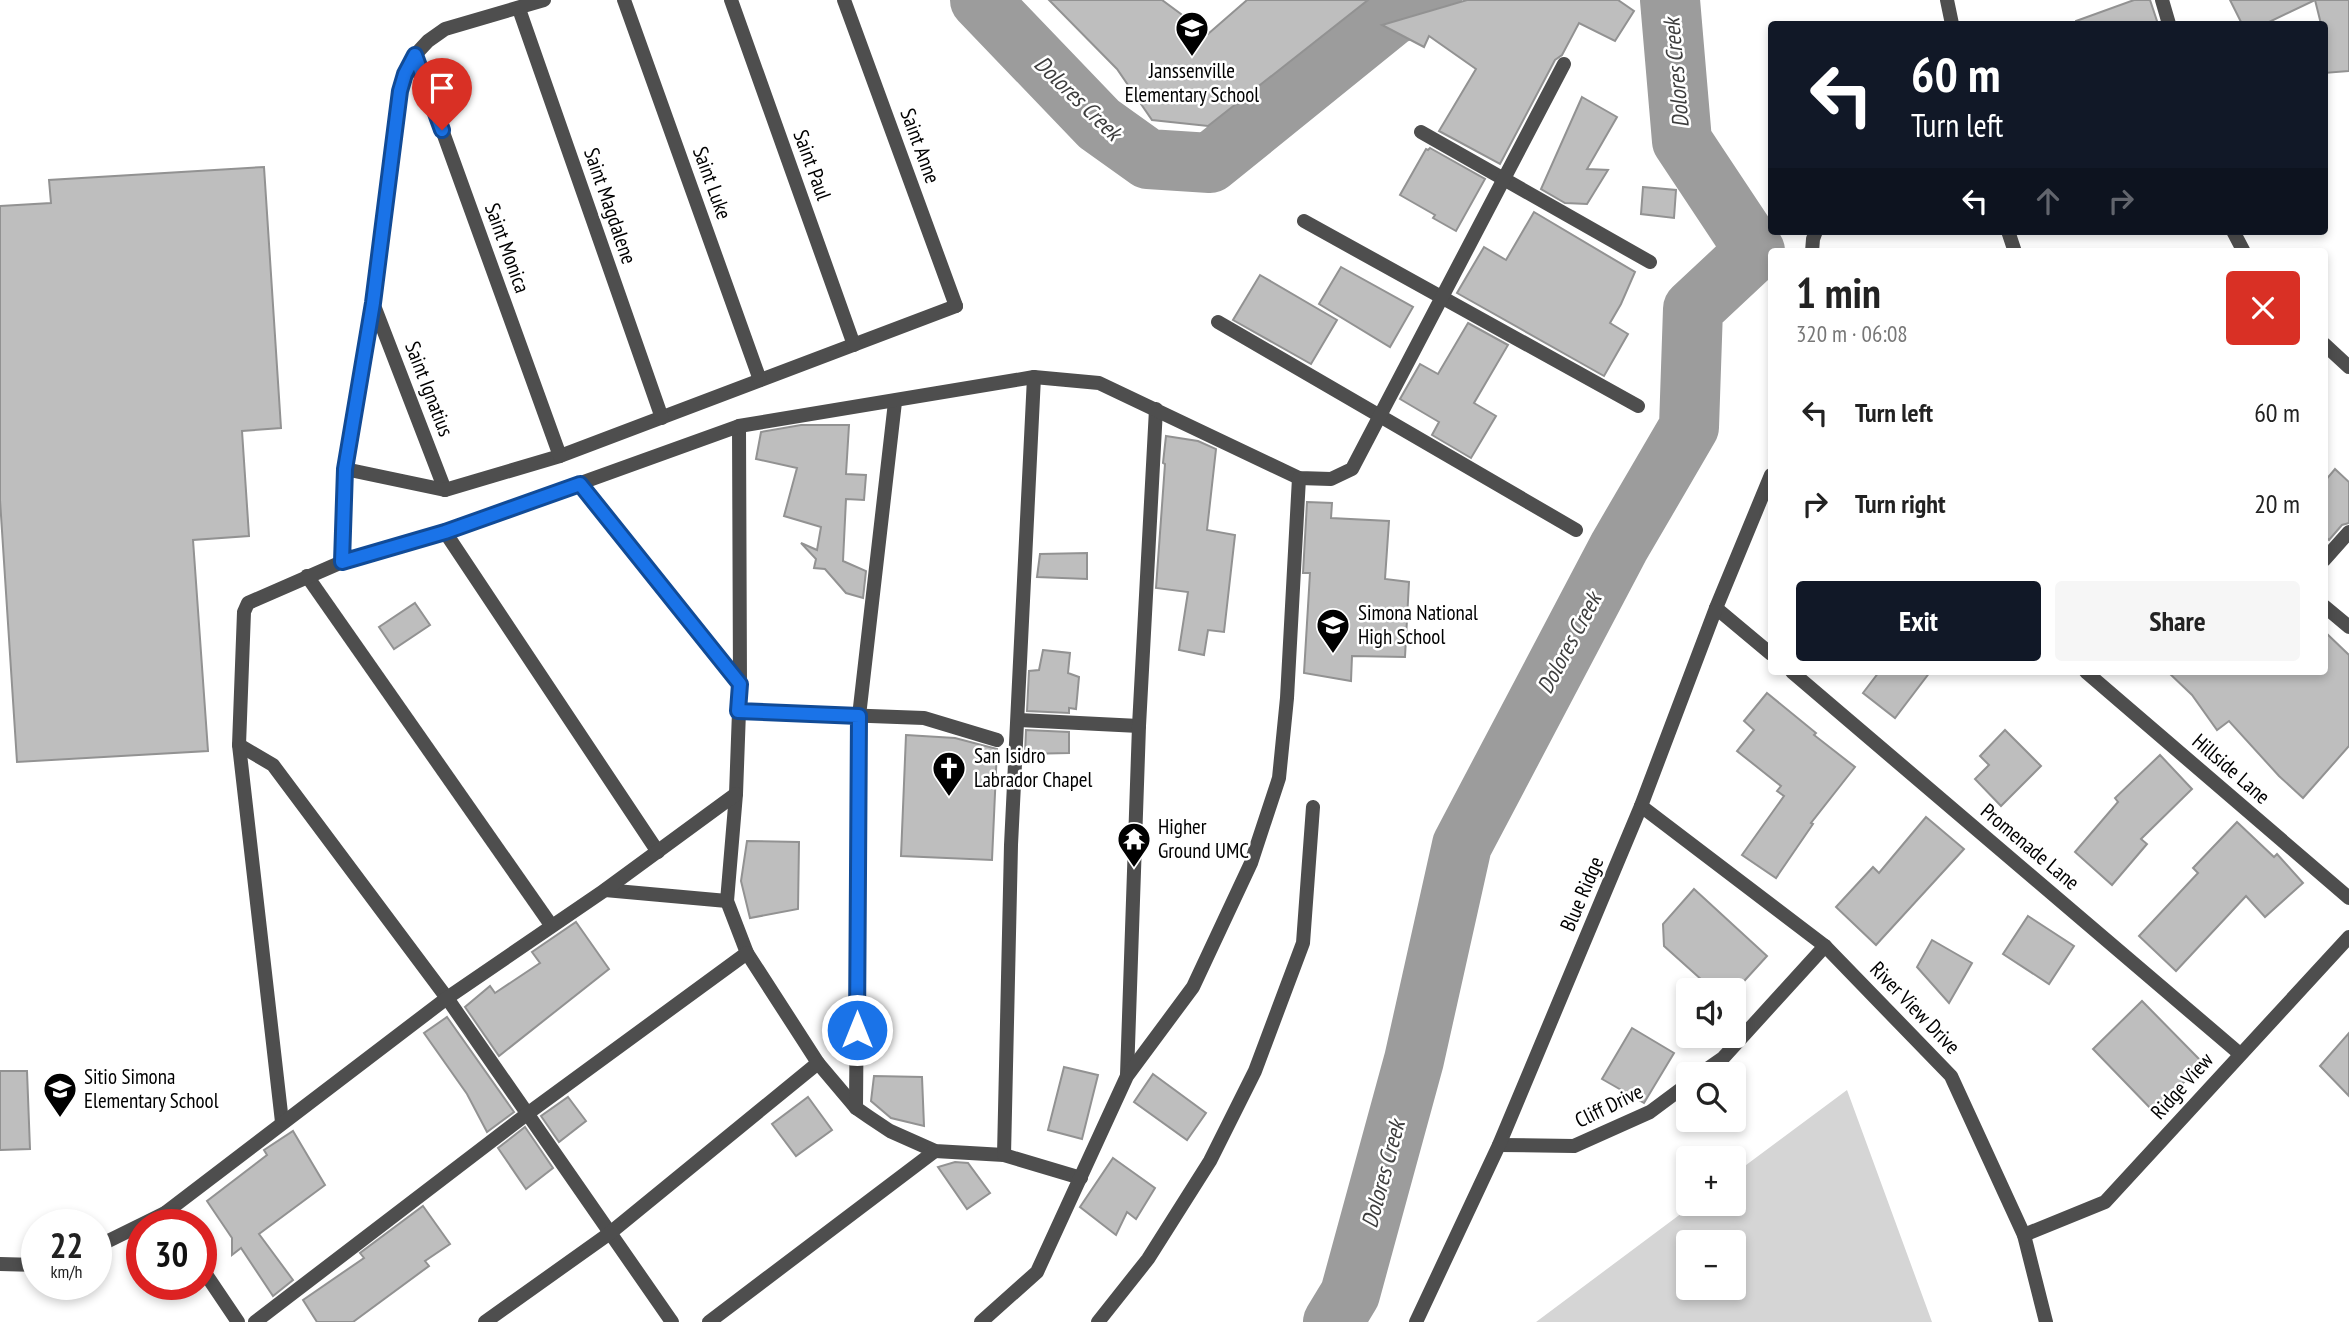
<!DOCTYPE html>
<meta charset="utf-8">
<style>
:root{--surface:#fff;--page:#f6f6f6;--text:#222;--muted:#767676;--accent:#111827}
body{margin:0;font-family:"PT Sans Narrow",sans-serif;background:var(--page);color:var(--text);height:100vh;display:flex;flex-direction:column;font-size:26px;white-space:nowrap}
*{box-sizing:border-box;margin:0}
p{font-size:23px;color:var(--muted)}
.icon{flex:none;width:38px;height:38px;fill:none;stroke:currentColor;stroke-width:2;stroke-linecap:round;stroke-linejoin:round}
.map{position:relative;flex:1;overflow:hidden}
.panel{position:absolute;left:1768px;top:248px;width:560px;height:427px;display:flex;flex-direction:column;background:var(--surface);border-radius:7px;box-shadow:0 4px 10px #0003}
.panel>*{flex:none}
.top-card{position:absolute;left:1768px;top:21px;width:560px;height:214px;border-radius:7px;box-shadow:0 4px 10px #0003;background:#111827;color:#fff;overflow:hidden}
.buttons{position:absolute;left:1676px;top:978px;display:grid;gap:14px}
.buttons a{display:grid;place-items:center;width:70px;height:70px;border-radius:7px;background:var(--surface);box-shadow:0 4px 10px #0003;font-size:35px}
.speed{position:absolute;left:21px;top:1209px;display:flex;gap:14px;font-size:35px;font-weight:700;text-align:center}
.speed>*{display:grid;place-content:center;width:91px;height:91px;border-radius:50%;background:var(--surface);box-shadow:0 4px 10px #0003;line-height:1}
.speed small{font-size:18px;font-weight:400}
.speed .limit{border:10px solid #d22;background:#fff;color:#111}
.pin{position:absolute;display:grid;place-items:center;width:60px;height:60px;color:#fff;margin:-72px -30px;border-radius:50% 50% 50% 0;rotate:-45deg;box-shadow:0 0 7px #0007}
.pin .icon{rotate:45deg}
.me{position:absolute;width:77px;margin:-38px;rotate:0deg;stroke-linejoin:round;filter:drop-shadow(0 0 5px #0008)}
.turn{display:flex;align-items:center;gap:24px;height:147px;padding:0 28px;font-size:32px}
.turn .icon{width:91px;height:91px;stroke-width:2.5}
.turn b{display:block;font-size:49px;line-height:60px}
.lanes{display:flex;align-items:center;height:66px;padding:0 28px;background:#0003;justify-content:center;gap:35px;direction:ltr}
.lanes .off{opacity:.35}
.round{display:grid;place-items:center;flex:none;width:74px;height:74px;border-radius:7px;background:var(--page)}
.summary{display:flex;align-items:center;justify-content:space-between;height:119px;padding:0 28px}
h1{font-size:42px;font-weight:700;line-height:52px}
.primary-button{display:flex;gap:14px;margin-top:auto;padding:14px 28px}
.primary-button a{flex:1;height:80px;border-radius:7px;background:var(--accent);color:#fff;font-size:28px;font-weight:700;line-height:80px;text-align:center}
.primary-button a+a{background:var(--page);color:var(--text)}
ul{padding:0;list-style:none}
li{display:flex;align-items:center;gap:21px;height:91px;padding:0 28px}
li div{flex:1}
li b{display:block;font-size:26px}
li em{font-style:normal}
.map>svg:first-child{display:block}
.green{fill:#d5d5d5;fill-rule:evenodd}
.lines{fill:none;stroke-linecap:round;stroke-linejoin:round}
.river{stroke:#9c9c9c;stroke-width:60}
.building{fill:#bebebe;stroke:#929292;stroke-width:2}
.pedestrian{stroke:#4e4e4e;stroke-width:14}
.minor{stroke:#4e4e4e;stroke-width:14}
.route-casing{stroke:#114b97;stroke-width:18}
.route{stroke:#1a73e8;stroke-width:12}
.labels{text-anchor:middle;stroke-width:5;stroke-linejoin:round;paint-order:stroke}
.poi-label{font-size:21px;fill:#000;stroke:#fff;text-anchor:start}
.street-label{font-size:21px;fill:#000;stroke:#fff}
.water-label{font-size:23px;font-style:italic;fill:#3d3d3d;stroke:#fff}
</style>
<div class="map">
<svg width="2349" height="1322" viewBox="0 0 2349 1322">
<rect width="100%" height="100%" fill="#fff"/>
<path class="green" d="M 1847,1090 L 1932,1322 L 1536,1322 L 1694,1204 L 1734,1204 L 1734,1174 ZM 1734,1242 L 1734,1288 L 1689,1288 L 1689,1242 Z"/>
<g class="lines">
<g class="river">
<polyline points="980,0 1099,124 1148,159 1210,163 1393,15 1432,0"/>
<polyline points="1333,1322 1350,1294 1414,1060 1462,845 1619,547 1689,427 1693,309 1755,251 1682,141 1670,0"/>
</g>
</g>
<g class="building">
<polygon points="1049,0 1162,0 1208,34 1247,0 1368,0 1208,126 1152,120 1117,69"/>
<polygon points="1467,0 1618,0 1634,11 1615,41 1579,23 1562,55 1555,60 1500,164 1439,131 1476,69 1429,36 1424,47 1382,25"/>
<polygon points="2134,0 2150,0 2158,24 2076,24 2076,21"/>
<polygon points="2230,0 2315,0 2265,24 2242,24"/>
<polygon points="2315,0 2349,0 2349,71 2324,73 2324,24 2321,24"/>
<polygon points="1582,97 1617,117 1587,169 1608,170 1587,204 1565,203 1541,189"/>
<polygon points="1430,148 1485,179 1456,231 1433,218 1435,215 1400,195 1426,149 1428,150"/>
<polygon points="264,167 281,428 242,431 249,536 193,540 208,751 17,762 0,500 0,206 51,203 49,180"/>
<polygon points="1643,187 1676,190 1674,218 1641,214"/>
<polygon points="1534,212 1635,272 1621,304 1610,323 1628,334 1604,376 1457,293 1484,247 1506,260"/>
<polygon points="1341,267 1413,307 1390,347 1319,304"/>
<polygon points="1260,275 1337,320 1311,364 1233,320"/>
<polygon points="1468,323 1508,345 1474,403 1496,416 1471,458 1432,435 1439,422 1400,399 1420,364 1438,374"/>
<polygon points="801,425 849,425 846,474 866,475 864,500 846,499 843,561 866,571 863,598 846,593 825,569 814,568 816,559 801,543 817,550 821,527 784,516 797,468 756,459 761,432"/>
<polygon points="1166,436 1198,441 1216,449 1207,530 1235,535 1224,632 1208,630 1204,655 1179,650 1188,592 1156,588 1165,464 1163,463"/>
<polygon points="2335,469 2349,482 2349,523 2342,525 2329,540 2324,535 2324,482"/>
<polygon points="1307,502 1332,503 1331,518 1389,521 1385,579 1409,582 1405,657 1352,656 1351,681 1304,673 1310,573 1303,573"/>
<polygon points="1087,553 1087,579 1037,577 1040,554"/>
<polygon points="415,603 430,625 394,649 379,627"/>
<polygon points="2324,631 2349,655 2349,746 2303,798 2279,776 2229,721 2217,730 2192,695 2168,672 2324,672"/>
<polygon points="1043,650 1070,653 1068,673 1079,677 1076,709 1069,708 1069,713 1027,711 1029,671 1039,670"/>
<polygon points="1879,672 1930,672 1895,718 1863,693"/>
<polygon points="1767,693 1816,733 1814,735 1855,767 1811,823 1813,824 1776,878 1742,855 1784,796 1777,791 1781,786 1737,751 1754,730 1744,721"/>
<polygon points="1026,730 1069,732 1069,753 1025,754"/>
<polygon points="2005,730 2041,766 2001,806 1975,779 1989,765 1980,756"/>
<polygon points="906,735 955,738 997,749 992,860 901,856"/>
<polygon points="2160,755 2192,789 2141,839 2147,844 2112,885 2075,852 2118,802 2115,798"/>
<polygon points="1926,817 1964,849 1876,945 1836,907 1873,867 1879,873"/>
<polygon points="2237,822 2274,857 2277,854 2303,883 2265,917 2246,896 2176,971 2139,936 2198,873 2193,868"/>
<polygon points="747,841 799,842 798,909 750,918 741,881"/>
<polygon points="1694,889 1767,956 1736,990 1713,990 1664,946 1663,924"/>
<polygon points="2028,916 2074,946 2049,984 2003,954"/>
<polygon points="576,922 609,969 499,1056 465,1007 490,986 495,993 540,963 532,952"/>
<polygon points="1932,940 1972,963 1949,1003 1917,967"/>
<polygon points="2142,1001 2203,1063 2154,1112 2093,1049"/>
<polygon points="447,1017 514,1112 487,1132 467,1094 424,1033"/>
<polygon points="1632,1028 1674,1053 1644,1103 1602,1079"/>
<polygon points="2349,1033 2349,1096 2320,1066"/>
<polygon points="1064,1067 1098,1075 1082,1139 1048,1130"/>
<polygon points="0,1071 27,1071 30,1149 0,1150"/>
<polygon points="1153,1074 1206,1113 1187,1140 1134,1102"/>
<polygon points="874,1076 922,1077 924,1126 891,1118 871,1101"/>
<polygon points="568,1097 586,1121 559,1142 541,1116"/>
<polygon points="808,1097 832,1130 796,1156 772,1124"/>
<polygon points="525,1127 553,1168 526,1189 498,1148"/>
<polygon points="293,1131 325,1185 259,1234 293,1280 273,1296 241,1248 232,1255 232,1238 207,1201 267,1155 264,1150"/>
<polygon points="1113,1158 1155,1188 1136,1219 1127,1212 1116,1235 1080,1207"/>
<polygon points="955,1162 968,1163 990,1193 967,1209 938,1167"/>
<polygon points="423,1206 450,1244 425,1261 429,1266 353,1322 317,1322 303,1300 364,1258 360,1253"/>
</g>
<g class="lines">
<g class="pedestrian">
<polyline points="1421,132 1650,262"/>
<polyline points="1304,221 1638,406"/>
<polyline points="373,303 445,490"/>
<polyline points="1218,322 1576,530"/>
<polyline points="345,469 445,490 560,456 956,306"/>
</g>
<g class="minor">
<polyline points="624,0 760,380"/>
<polyline points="731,0 854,345"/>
<polyline points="844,0 956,306"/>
<polyline points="1947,0 1952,24"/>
<polyline points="2162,0 2169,24"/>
<polyline points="519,9 662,418"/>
<polyline points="415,55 560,456"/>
<polyline points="2008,231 2015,252"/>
<polyline points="2233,231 2244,252"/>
<polyline points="1812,252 1813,239 1816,231"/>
<polyline points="2324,344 2349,367"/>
<polyline points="739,426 740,684 736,794 727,901 747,953 818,1063 856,1108 869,1117 890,1131 935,1151 1004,1155 1081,1178"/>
<polyline points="580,484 740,684"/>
<polyline points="445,532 658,852"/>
<polyline points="2324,560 2349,532"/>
<polyline points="342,562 345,469 373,303 400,91 405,74 415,55 428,41 445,29 544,0"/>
<polyline points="307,576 551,925"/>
<polyline points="2324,606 2349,627"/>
<polyline points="1716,608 1771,654"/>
<polyline points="1792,672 2240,1054"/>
<polyline points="2086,672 2349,898"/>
<polyline points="738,711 924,718 997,740"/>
<polyline points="1019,720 1139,726"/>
<polyline points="239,745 273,765 447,998 672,1322"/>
<polyline points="1641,806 1825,946 1951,1076 2024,1235 2046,1322"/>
<polyline points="605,890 727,901"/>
<polyline points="1700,1074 1723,1058 1825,946"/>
<polyline points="1127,1075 1139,726 1156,409"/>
<polyline points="856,1108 859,716 895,402"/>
<polyline points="282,1122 239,745 244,612 248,603 342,562 445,532 739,426 1034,377 1099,383 1299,478 1331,479 1352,469 1564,64"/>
<polyline points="1499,1145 1574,1146 1650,1112 1689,1083"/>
<polyline points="1004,1155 1011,845 1034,377"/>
<polyline points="165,1213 173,1225"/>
<polyline points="2024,1235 2105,1202 2349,937"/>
<polyline points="96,1247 165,1213 447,998 605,890 736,794"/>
<polyline points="0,1264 37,1265"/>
<polyline points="201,1267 238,1322"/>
<polyline points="255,1322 527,1114 747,953"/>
<polyline points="485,1322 610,1233 818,1063"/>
<polyline points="709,1322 935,1151"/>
<polyline points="981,1322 1037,1272 1127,1076 1193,987 1251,863 1279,778 1287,698 1299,478"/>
<polyline points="1098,1322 1148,1259 1210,1161 1255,1071 1303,943 1313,807"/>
<polyline points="1416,1322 1499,1145 1641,806 1716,608 1771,475"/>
</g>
</g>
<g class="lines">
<defs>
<polyline id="route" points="442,130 415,55 405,74 400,91 373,303 345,469 342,562 445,532 580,484 740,684 738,711 859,716 857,1030"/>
</defs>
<use href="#route" class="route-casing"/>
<use href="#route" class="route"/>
</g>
<defs>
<symbol id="school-pin" viewBox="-11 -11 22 30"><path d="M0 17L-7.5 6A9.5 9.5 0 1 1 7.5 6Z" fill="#000" stroke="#fff"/><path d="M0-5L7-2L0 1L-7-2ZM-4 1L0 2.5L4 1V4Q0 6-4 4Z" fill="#fff"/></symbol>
<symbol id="church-pin" viewBox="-11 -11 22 30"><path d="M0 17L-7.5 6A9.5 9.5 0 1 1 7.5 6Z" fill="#000" stroke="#fff"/><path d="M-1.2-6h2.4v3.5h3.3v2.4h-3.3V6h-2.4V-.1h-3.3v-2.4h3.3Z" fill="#fff"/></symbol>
<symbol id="temple-pin" viewBox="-11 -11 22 30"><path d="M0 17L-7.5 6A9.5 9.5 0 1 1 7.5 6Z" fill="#000" stroke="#fff"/><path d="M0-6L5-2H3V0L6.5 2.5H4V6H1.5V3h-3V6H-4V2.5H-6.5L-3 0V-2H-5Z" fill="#fff"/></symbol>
</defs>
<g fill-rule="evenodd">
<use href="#school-pin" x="1173" y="9" width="38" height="52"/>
<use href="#school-pin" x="1314" y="606" width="38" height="52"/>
<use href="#church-pin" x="930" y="749" width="38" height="52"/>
<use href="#temple-pin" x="1115" y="820" width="38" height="52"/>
<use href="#school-pin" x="41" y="1070" width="38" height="52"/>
</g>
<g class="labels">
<g class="poi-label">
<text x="1192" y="78" text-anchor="middle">Janssenville<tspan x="1192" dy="24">Elementary School</tspan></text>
<text x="1358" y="620">Simona National<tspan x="1358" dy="24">High School</tspan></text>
<text x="974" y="763">San Isidro<tspan x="974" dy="24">Labrador Chapel</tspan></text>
<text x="1158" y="834">Higher<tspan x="1158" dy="24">Ground UMC</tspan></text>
<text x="84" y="1084">Sitio Simona<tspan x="84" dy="24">Elementary School</tspan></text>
</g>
<g class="street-label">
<text transform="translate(920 146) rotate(70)" y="7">Saint Anne</text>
<text transform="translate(812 165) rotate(70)" y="7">Saint Paul</text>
<text transform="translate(712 183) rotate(70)" y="7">Saint Luke</text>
<text transform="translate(610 206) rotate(71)" y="7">Saint Magdalene</text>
<text transform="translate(507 248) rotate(70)" y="7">Saint Monica</text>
<text transform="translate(429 389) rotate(69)" y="7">Saint Ignatius</text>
<text transform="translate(2231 769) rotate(41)" y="7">Hillside Lane</text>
<text transform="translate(2030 847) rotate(40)" y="7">Promenade Lane</text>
<text transform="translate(1582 894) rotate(-67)" y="7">Blue Ridge</text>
<text transform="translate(1915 1008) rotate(46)" y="7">River View Drive</text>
<text transform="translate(2182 1086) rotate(-48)" y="7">Ridge View</text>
<text transform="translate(1609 1106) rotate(-26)" y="7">Cliff Drive</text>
</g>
<g class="water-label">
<text transform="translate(1676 73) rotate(-95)" y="8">Dolores Creek</text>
<text transform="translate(1078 98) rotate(44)" y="8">Dolores Creek</text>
<text transform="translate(1569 643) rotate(-62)" y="8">Dolores Creek</text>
<text transform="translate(1383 1174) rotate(-75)" y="8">Dolores Creek</text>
</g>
</g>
</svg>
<div class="buttons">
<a><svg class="icon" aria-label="sound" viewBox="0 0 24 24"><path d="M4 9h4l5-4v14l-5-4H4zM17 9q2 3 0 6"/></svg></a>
<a><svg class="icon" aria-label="search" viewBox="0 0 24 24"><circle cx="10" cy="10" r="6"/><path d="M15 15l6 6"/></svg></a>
<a>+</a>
<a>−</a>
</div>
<div class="speed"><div>22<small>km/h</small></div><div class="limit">30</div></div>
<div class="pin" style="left:442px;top:130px;background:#d93025"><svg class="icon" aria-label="arrive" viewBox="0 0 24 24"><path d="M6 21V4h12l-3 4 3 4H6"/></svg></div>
<svg class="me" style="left:857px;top:1030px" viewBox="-20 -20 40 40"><circle r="17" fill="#1a73e8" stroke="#fff" stroke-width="3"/><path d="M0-11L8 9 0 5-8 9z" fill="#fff"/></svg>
<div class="top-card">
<div class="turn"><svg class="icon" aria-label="left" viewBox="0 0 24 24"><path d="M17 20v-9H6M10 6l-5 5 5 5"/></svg><div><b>60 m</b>Turn left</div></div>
<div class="lanes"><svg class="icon" aria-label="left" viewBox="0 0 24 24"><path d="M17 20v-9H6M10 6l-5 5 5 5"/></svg><svg class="icon off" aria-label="ahead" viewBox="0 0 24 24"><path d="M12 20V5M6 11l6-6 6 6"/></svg><svg class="icon off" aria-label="right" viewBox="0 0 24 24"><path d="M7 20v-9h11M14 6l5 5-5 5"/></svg></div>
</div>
<section class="panel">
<div class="summary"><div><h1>1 min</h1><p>320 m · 06:08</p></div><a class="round" style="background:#d93025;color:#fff"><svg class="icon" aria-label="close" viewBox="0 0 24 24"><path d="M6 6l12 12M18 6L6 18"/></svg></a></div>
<ul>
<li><svg class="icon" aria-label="left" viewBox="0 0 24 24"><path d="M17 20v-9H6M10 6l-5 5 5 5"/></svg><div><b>Turn left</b></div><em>60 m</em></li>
<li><svg class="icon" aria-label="right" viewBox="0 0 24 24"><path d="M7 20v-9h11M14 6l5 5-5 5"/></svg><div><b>Turn right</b></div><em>20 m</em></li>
</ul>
<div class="primary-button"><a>Exit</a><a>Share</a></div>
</section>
</div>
